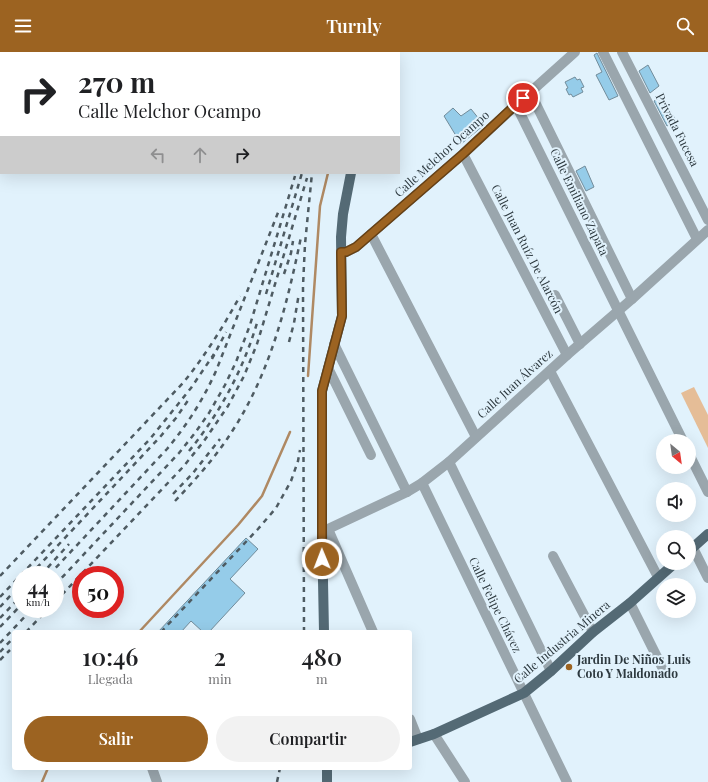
<!DOCTYPE html>
<html lang="es">
<meta charset="utf-8">
<style>
:root{--surface:#fff;--page:#f2f2f2;--text:#202124;--muted:#757577;--accent:#9c6321}
body{margin:0;font-family:"Playfair Display",serif;background:var(--page);color:var(--text);height:100vh;display:flex;flex-direction:column;font-size:15px;white-space:nowrap}
*{box-sizing:border-box;margin:0}
p{font-size:13px;color:var(--muted)}
.icon{flex:none;width:22px;height:22px;fill:none;stroke:currentColor;stroke-width:2;stroke-linecap:round;stroke-linejoin:round}
.map{position:relative;flex:1;overflow:hidden}
.sheet{position:absolute;left:12px;top:578px;width:400px;height:140px;display:flex;flex-direction:column;background:var(--surface);border-radius:4px;box-shadow:0 4px 16px #0002}
.sheet>*{flex:none}
.guide{position:absolute;left:0px;top:0px;width:400px;height:122px;box-shadow:0 4px 16px #0002;background:#fff;color:var(--text);overflow:hidden}
.needle{width:26px;rotate:151deg}
.tools{position:absolute;left:656px;top:382px;display:grid;gap:8px}
.tools a{display:grid;place-items:center;width:40px;height:40px;border-radius:50%;background:var(--surface);box-shadow:0 4px 16px #0002;font-size:20px}
.speed{position:absolute;left:12px;top:514px;display:flex;gap:8px;font-size:20px;font-weight:700;text-align:center}
.speed>*{display:grid;place-content:center;width:52px;height:52px;border-radius:50%;background:var(--surface);box-shadow:0 4px 16px #0002;line-height:1}
.speed small{font-size:10px;font-weight:400}
.speed .limit{border:6px solid #d22;background:#fff;color:#111}
.pin{position:absolute;display:grid;place-items:center;width:34px;height:34px;color:#fff;margin:-17px;border:2px solid #fff;border-radius:50%;box-shadow:0 1px 4px #0007}
.me{position:absolute;width:44px;margin:-22px;rotate:359deg;stroke-linejoin:round;filter:drop-shadow(0 0 3px #0008)}
.turn{display:flex;align-items:center;gap:14px;height:84px;padding:0 12px;font-size:18px}
.turn .icon{width:52px;height:52px;stroke-width:2.5}
.turn b{display:block;font-size:28px;line-height:34px}
.lanes{display:flex;align-items:center;height:38px;padding:0 12px;background:#0003;justify-content:center;gap:20px;direction:ltr}
.lanes .off{opacity:.35}
.eta{display:flex;justify-content:space-evenly;align-items:center;height:68px;text-align:center}
.eta b{font-size:24px;font-weight:600;line-height:28px}
.primary-button{display:flex;gap:8px;margin-top:auto;padding:8px 12px}
.primary-button a{flex:1;height:46px;border-radius:24px;background:var(--accent);color:#fff;font-size:16px;font-weight:600;line-height:46px;text-align:center}
.primary-button a+a{background:var(--page);color:var(--text)}
header{display:flex;justify-content:space-between;align-items:center;height:52px;padding:0 12px;background:var(--accent);color:#fff;font-size:18px;font-weight:600}
.map>svg:first-child{display:block}
.green{fill:#e5bd97}
.lines{fill:none;stroke-linecap:round;stroke-linejoin:round}
.stream{stroke:#af8963;stroke-width:2.5}
.building{fill:#95cce9;stroke:#728c9a}
.minor{stroke:#9aa6ad;stroke-width:10}
.major{stroke:#546a75;stroke-width:10}
.rail{stroke:#4e5b62;stroke-width:2.5;stroke-dasharray:5 5;stroke-linecap:butt}
.route-casing{stroke:#654015;stroke-width:10}
.route{stroke:#9c6321;stroke-width:7}
.poi-dot{fill:#9c6321;stroke:#e1f2fc;stroke-width:1.5}
.labels{text-anchor:middle;stroke-width:4;stroke-linejoin:round;paint-order:stroke}
.street-label{font-size:12px;fill:#2d393f;stroke:#e1f2fc}
.poi-label{font-size:12px;font-weight:bold;fill:#2d393f;stroke:#e1f2fc;text-anchor:start}
</style>
<header><svg class="icon" aria-label="menu" viewBox="0 0 24 24"><path d="M4 6h16M4 12h16M4 18h16"/></svg>Turnly<svg class="icon" aria-label="search" viewBox="0 0 24 24"><circle cx="10" cy="10" r="6"/><path d="M15 15l6 6"/></svg></header>
<div class="map">
<svg width="708" height="730" viewBox="0 0 708 730">
<rect width="100%" height="100%" fill="#e1f2fc"/>
<polygon class="green" points="694,335 708,363 708,396 681,341"/>
<g class="lines">
<g class="stream">
<polyline points="356,1 356,0"/>
<polyline points="308,324 320,154 328,121"/>
<polyline points="139,580 238,473 262,444 290,380"/>
<polyline points="42,730 48,716"/>
</g>
</g>
<g class="building">
<polygon points="597,1 618,44 609,48 596,23 602,20 594,3"/>
<polygon points="648,13 659,34 650,41 639,19"/>
<polygon points="575,25 577,28 580,27 584,35 581,36 583,40 573,45 571,42 569,43 566,37 568,36 565,30"/>
<polygon points="663,44 676,69 667,74 654,49"/>
<polygon points="453,56 461,64 471,57 484,73 461,92 444,64"/>
<polygon points="585,114 594,135 586,139 576,119"/>
<polygon points="246,486 258,497 230,527 245,541 209,580 203,580 191,569 181,580 158,580"/>
</g>
<g class="lines">
<g class="minor">
<polyline points="603,0 697,187"/>
<polyline points="622,0 708,168"/>
<polyline points="530,40 632,247"/>
<polyline points="516,53 683,389"/>
<polyline points="463,102 567,303"/>
<polyline points="371,182 476,385"/>
<polyline points="341,200 346,200 356,195 463,102 516,53 575,0"/>
<polyline points="555,243 580,292"/>
<polyline points="334,292 407,440"/>
<polyline points="328,316 371,403"/>
<polyline points="550,319 658,525"/>
<polyline points="689,402 708,440"/>
<polyline points="449,410 551,619"/>
<polyline points="422,431 567,730"/>
<polyline points="328,477 373,580"/>
<polyline points="322,478 328,477 407,440 422,431 449,410 567,303 632,247 708,178"/>
<polyline points="693,496 708,526"/>
<polyline points="553,504 593,580"/>
<polyline points="630,551 662,615"/>
<polyline points="410,667 418,687"/>
<polyline points="434,682 465,730"/>
<polyline points="152,716 157,730"/>
</g>
<g class="major">
<polyline points="124,1 126,0"/>
<polyline points="384,1 385,0"/>
<polyline points="0,67 1,66"/>
<polyline points="689,499 708,482"/>
<polyline points="324,580 322,478 322,339 342,264 341,185 343,162 351,121"/>
<polyline points="410,690 434,682 524,641 551,619 593,580 630,551 675,511"/>
<polyline points="327,716 327,730"/>
</g>
<g class="rail">
<polyline points="339,1 339,0"/>
<polyline points="284,222 291,201 293,189"/>
<polyline points="266,242 302,121"/>
<polyline points="289,290 294,271 299,241"/>
<polyline points="212,307 226,280"/>
<path d="M 189,399 C 220,361 243,318 257,271"/>
<polyline points="173,442 193,421 220,387"/>
<path d="M 175,449 C 195,428 215,406 231,381 C 270,322 287,253 301,185"/>
<polyline points="30,523 160,385 176,366 189,347"/>
<polyline points="41,523 69,492"/>
<path d="M 49,523 L 167,397 C 187,373 203,348 216,319 L 279,158"/>
<path d="M 0,524 L 183,331 C 205,304 223,275 240,244"/>
<polyline points="55,533 179,401 195,381 209,361 225,333 236,310 250,273 295,124"/>
<polyline points="0,545 150,387 191,336 214,302"/>
<polyline points="55,550 183,415 204,389 228,354 244,324 257,292 307,126"/>
<polyline points="0,555 21,532"/>
<polyline points="0,566 21,544"/>
<polyline points="0,575 21,553"/>
<polyline points="26,580 48,557"/>
<polyline points="161,580 258,477 276,456 291,429 298,409 300,398"/>
<polyline points="304,580 303,234 305,192 312,121"/>
<polyline points="0,591 32,557"/>
<polyline points="0,600 14,585"/>
<polyline points="0,608 10,598"/>
<polyline points="277,730 280,716"/>
</g>
</g>
<g class="lines">
<defs>
<polyline id="route" points="322,507 322,339 342,264 341,200 346,200 356,195 463,102 523,46"/>
</defs>
<use href="#route" class="route-casing"/>
<use href="#route" class="route"/>
</g>
<circle class="poi-dot" cx="569" cy="615" r="4"/>
<g class="labels">
<g class="street-label">
<text transform="translate(677 78) rotate(63)" y="4">Privada Fucesa</text>
<text transform="translate(442 102) rotate(-42)" y="4">Calle Melchor Ocampo</text>
<text transform="translate(579 150) rotate(64)" y="4">Calle Emiliano Zapata</text>
<text transform="translate(527 197) rotate(63)" y="4">Calle Juan Ruíz De Alarcón</text>
<text transform="translate(515 332) rotate(-42)" y="4">Calle Juan Álvarez</text>
<text transform="translate(495 553) rotate(64)" y="4">Calle Felipe Chávez</text>
<text transform="translate(562 590) rotate(-40)" y="4">Calle Industria Minera</text>
</g>
<g class="poi-label">
<text x="577" y="612">Jardin De Niños Luis<tspan x="577" dy="14">Coto Y Maldonado</tspan></text>
</g>
</g>
</svg>
<div class="tools">
<a><svg class="needle" viewBox="-14 -14 28 28"><path d="M0-13l5 13h-10z" fill="#e53935"/><path d="M0 13l5-13h-10z" fill="#757577"/></svg></a>
<a><svg class="icon" aria-label="sound" viewBox="0 0 24 24"><path d="M4 9h4l5-4v14l-5-4H4zM17 9q2 3 0 6"/></svg></a>
<a><svg class="icon" aria-label="search" viewBox="0 0 24 24"><circle cx="10" cy="10" r="6"/><path d="M15 15l6 6"/></svg></a>
<a><svg class="icon" aria-label="layers" viewBox="0 0 24 24"><path d="M12 4l9 5-9 5-9-5zM3 14l9 5 9-5"/></svg></a>
</div>
<div class="speed"><div>44<small>km/h</small></div><div class="limit">50</div></div>
<div class="pin" style="left:523px;top:46px;background:#d93025"><svg class="icon" aria-label="arrive" viewBox="0 0 24 24"><path d="M6 21V4h12l-3 4 3 4H6"/></svg></div>
<svg class="me" style="left:322px;top:507px" viewBox="-20 -20 40 40"><circle r="17" fill="#9c6321" stroke="#fff" stroke-width="3"/><path d="M0-11L8 9 0 5-8 9z" fill="#fff"/></svg>
<div class="guide">
<div class="turn"><svg class="icon" aria-label="right" viewBox="0 0 24 24"><path d="M7 20v-9h11M14 6l5 5-5 5"/></svg><div><b>270 m</b>Calle Melchor Ocampo</div></div>
<div class="lanes"><svg class="icon off" aria-label="left" viewBox="0 0 24 24"><path d="M17 20v-9H6M10 6l-5 5 5 5"/></svg><svg class="icon off" aria-label="ahead" viewBox="0 0 24 24"><path d="M12 20V5M6 11l6-6 6 6"/></svg><svg class="icon" aria-label="right" viewBox="0 0 24 24"><path d="M7 20v-9h11M14 6l5 5-5 5"/></svg></div>
</div>
<section class="sheet">
<div class="eta">
<div><b>10:46</b><p>Llegada</p></div>
<div><b>2</b><p>min</p></div>
<div><b>480</b><p>m</p></div>
</div>
<div class="primary-button"><a>Salir</a><a>Compartir</a></div>
</section>
</div>
